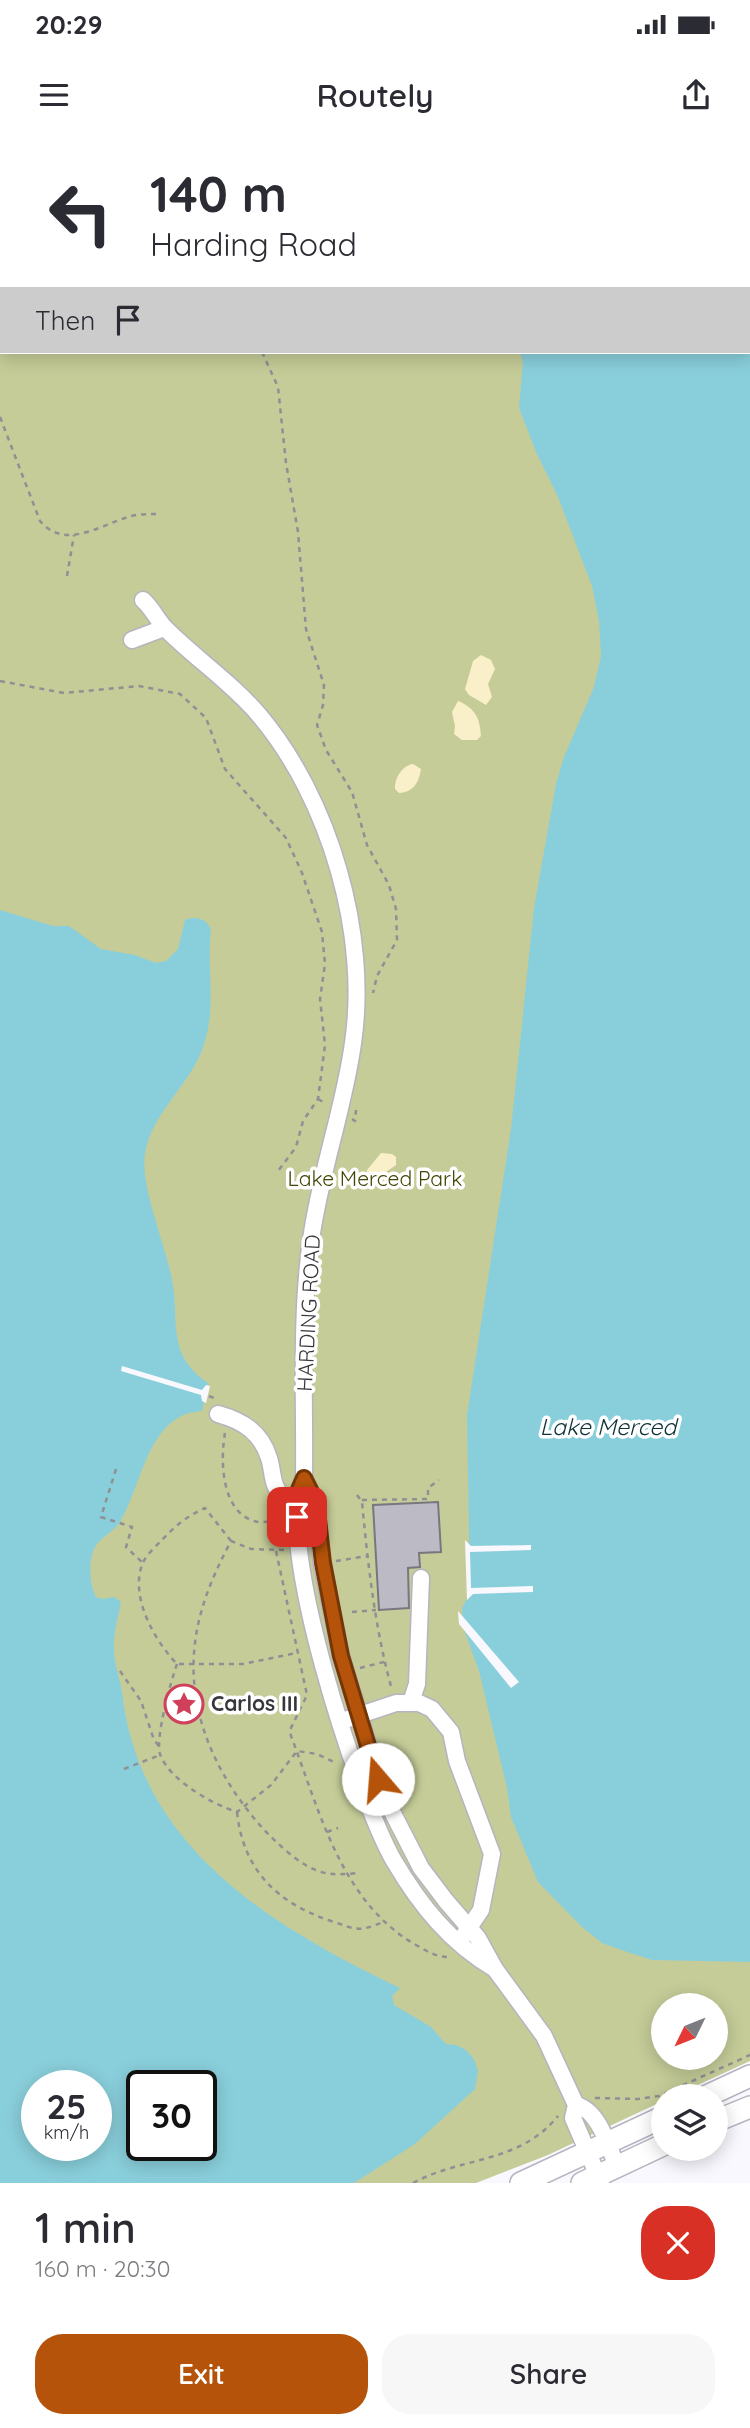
<!DOCTYPE html>
<meta charset="utf-8">
<style>
:root{--surface:#fff;--page:#f7f7f7;--text:#2b2b33;--muted:#7c7c81;--accent:#b45309}
body{margin:0;font-family:Quicksand,sans-serif;background:var(--page);color:var(--text);height:100vh;display:flex;flex-direction:column;font-size:26px;white-space:nowrap}
*{box-sizing:border-box;margin:0}
p{font-size:23px;color:var(--muted)}
.icon{flex:none;width:38px;height:38px;fill:none;stroke:currentColor;stroke-width:2;stroke-linecap:round;stroke-linejoin:round}
.map{position:relative;height:2043px;overflow:hidden}
.drawer{display:flex;flex-direction:column;background:var(--surface);flex:1}
.drawer>*{flex:none}
.banner{position:absolute;left:0px;top:0px;width:751px;height:214px;box-shadow:0 4px 18px #0003;background:#fff;color:var(--text);overflow:hidden}
.needle{width:46px;rotate:227deg}
.buttons{position:absolute;left:651px;top:1853px;display:grid;gap:14px}
.buttons a{display:grid;place-items:center;width:77px;height:77px;border-radius:50%;background:var(--surface);box-shadow:0 4px 18px #0003;font-size:35px}
.speed{position:absolute;left:21px;top:1930px;display:flex;gap:14px;font-size:35px;font-weight:700;text-align:center}
.speed>*{display:grid;place-content:center;width:91px;height:91px;border-radius:50%;background:var(--surface);box-shadow:0 4px 18px #0003;line-height:1}
.speed small{font-size:18px;font-weight:400}
.speed .limit{border:4px solid #111;border-radius:10px;background:#fff;color:#111}
.pin{position:absolute;display:grid;place-items:center;width:60px;height:60px;color:#fff;margin:-30px;border-radius:14px;box-shadow:0 4px 10px #0006}
.me{position:absolute;width:77px;margin:-38px;rotate:342deg;stroke-linejoin:round;filter:drop-shadow(0 0 5px #0008)}
.turn{display:flex;align-items:center;gap:24px;height:147px;padding:0 35px;font-size:32px}
.turn .icon{width:91px;height:91px;stroke-width:2.5}
.turn b{display:block;font-size:49px;line-height:60px}
.then{display:flex;align-items:center;height:66px;padding:0 35px;background:#0003;gap:14px;font-size:26px}
.round{display:grid;place-items:center;flex:none;width:74px;height:74px;border-radius:28px;background:var(--page)}
.summary{display:flex;align-items:center;justify-content:space-between;height:119px;padding:0 35px}
h1{font-size:42px;font-weight:600;line-height:52px}
.cta{display:flex;gap:14px;margin-top:auto;padding:14px 35px}
.cta a{flex:1;height:80px;border-radius:28px;background:var(--accent);color:#fff;font-size:28px;font-weight:600;line-height:80px;text-align:center}
.cta a+a{background:var(--page);color:var(--text)}
.status{display:flex;justify-content:space-between;align-items:center;height:49px;padding:0 35px;background:var(--surface);direction:ltr}
.status svg{height:19px;fill:currentColor}
header{display:flex;justify-content:space-between;align-items:center;height:91px;padding:0 35px;background:var(--surface);font-size:32px;font-weight:600}
.map>svg:first-child{display:block}
.green{fill:#c5cc98;fill-rule:evenodd}
.sand{fill:#f9efc9}
.water{fill:#89cfdb;fill-rule:evenodd}
.pier{fill:#f8f8fe}
.building{fill:#bbbac5;stroke:#787780;stroke-width:2}
.lines{fill:none;stroke-linecap:round;stroke-linejoin:round}
.minor-casing{stroke:#b6b4bf;stroke-width:19}
.major-casing{stroke:#b6b4bf;stroke-width:24}
.path{stroke:#908f94;stroke-width:2.5;stroke-dasharray:5 5;stroke-linecap:butt}
.minor{stroke:#fff;stroke-width:16}
.major{stroke:#fff;stroke-width:21}
.route-casing{stroke:#753606;stroke-width:18}
.route{stroke:#b45309;stroke-width:12}
.labels{text-anchor:middle;stroke-width:7;stroke-linejoin:round;paint-order:stroke}
.park-label{font-size:21px;fill:#424604;stroke:#fff}
.street-label{font-size:21px;fill:#37363a;stroke:#fff}
.poi-label{font-size:21px;font-weight:bold;fill:#37363a;stroke:#fff;text-anchor:start}
.water-label{font-size:23px;font-style:italic;fill:#0f3237;stroke:#fff}
</style>
<div class="status"><b>20:29</b><svg viewBox="0 0 49 12"><path d="M0 12V9h3v3zM5 12V6h3v6zM10 12V3h3v9zM15 12V0h3v12zM26 1h20v11H26zM47 4h2v5h-2z"/></svg></div>
<header><svg class="icon" aria-label="menu" viewBox="0 0 24 24"><path d="M4 6h16M4 12h16M4 18h16"/></svg>Routely<svg class="icon" aria-label="share" viewBox="0 0 24 24"><path d="M12 15V3M7 8l5-5 5 5M5 13v7h14v-7"/></svg></header>
<div class="map">
<svg width="750" height="2043" viewBox="0 0 750 2043">
<rect width="100%" height="100%" fill="#f8f8fe"/>
<path class="green" d="M 0,0 L 750,0 L 750,1921 L 674,1956 L 663,1956 L 663,1961 L 548,2015 L 476,2043 L 0,2043 ZM 2,2 L 749,2 L 749,212 L 2,212 ZM 663,1866 L 716,1866 L 716,1918 L 663,1918 ZM 37,1946 L 96,1946 L 96,2006 L 37,2006 ZM 142,1946 L 201,1946 L 201,2006 L 142,2006 Z"/>
<g class="sand">
<polygon points="481,515 491,520 495,529 488,544 492,557 486,565 469,555 465,549 473,521"/>
<path d="M 458,561 C 475,568 480,578 481,596 L 477,600 L 462,600 L 454,594 L 455,586 L 452,572 Z"/>
<path d="M 413,624 L 421,629 C 419,642 414,652 399,653 L 395,649 C 394,638 403,625 413,624 Z"/>
<polygon points="381,1013 392,1014 396,1017 396,1025 386,1032 380,1042 371,1043 367,1039 367,1030"/>
</g>
<g class="water">
<polygon points="401,0 750,0 750,1822 652,1820 621,1810 602,1803 581,1786 538,1742 511,1677 507,1648 479,1531 463,1487 462,1468 470,1453 467,1275 511,989 534,768 556,644 564,617 594,547 601,516 599,481 592,446 558,357 536,312 519,268 523,221 520,212 749,212 749,2"/>
<path d="M 0,770 L 53,786 L 69,786 L 101,809 L 135,815 L 156,823 L 166,821 L 178,809 L 185,780 C 196,776 205,778 211,789 C 206,832 218,868 202,910 C 188,947 152,973 145,1013 C 139,1049 170,1112 174,1153 C 176,1172 174,1193 181,1212 C 187,1226 196,1235 208,1243 L 202,1271 C 148,1273 142,1346 120,1382 C 110,1397 95,1396 91,1420 C 89,1432 91,1447 96,1457 L 102,1459 L 114,1457 L 121,1462 C 118,1478 113,1494 114,1510 C 114,1524 120,1538 122,1552 C 139,1707 271,1786 400,1848 L 392,1856 L 394,1865 L 431,1887 L 446,1904 L 456,1905 L 466,1910 L 474,1919 L 478,1931 L 475,1949 L 415,2004 L 354,2043 L 0,2043 ZM 37,1946 L 96,1946 L 96,2006 L 37,2006 ZM 142,1946 L 201,1946 L 201,2006 L 142,2006 Z"/>
</g>
<g class="pier">
<polygon points="122,1226 202,1250 206,1245 210,1246 206,1263 202,1261 201,1255 121,1231"/>
<polygon points="465,1400 471,1406 531,1405 531,1410 470,1412 471,1448 533,1446 533,1452 473,1454 467,1460"/>
<polygon points="458,1471 519,1542 511,1548 459,1484"/>
</g>
<polygon class="building" points="438,1362 441,1412 419,1413 420,1427 408,1428 409,1468 379,1470 373,1365"/>
<g class="lines">
<defs>
<g id="minor">
<path d="M 143,460 C 153,469 157,480 166,489 C 196,519 232,543 259,575 C 330,659 369,795 353,903 C 344,969 320,1033 311,1100 C 300,1178 305,1259 304,1338 C 271,1394 360,1663 394,1721 C 420,1765 450,1803 495,1829"/>
<polyline points="132,500 164,488"/>
<path d="M 218,1274 C 243,1281 261,1292 269,1318 C 272,1327 272,1337 275,1345 C 280,1358 288,1367 297,1377"/>
<polyline points="304,1338 315,1362 322,1424 341,1516 384,1656 421,1728 446,1761 478,1798 495,1829 544,1896 576,1965 573,1978 601,2043"/>
<polyline points="411,1562 417,1544 421,1438"/>
<polyline points="348,1579 396,1563 419,1563 432,1569 451,1592 457,1621 492,1714 481,1770 464,1795"/>
<path d="M 576,1965 C 599,1970 609,2008 617,2027"/>
</g>
<g id="major">
<polyline points="707,1956 750,1936"/>
<polyline points="716,1981 750,1967"/>
<polyline points="521,2043 663,1977"/>
<polyline points="582,2043 663,2005"/>
</g>
</defs>
<use href="#minor" class="minor-casing"/>
<use href="#major" class="major-casing"/>
<g class="path">
<polyline points="53,0 54,2"/>
<polyline points="262,212 278,247 286,323 298,392 306,489 324,545 323,565 317,585 326,610 352,652 367,705 389,745 396,769 397,800 377,836 373,853"/>
<path d="M 0,277 L 40,381 C 64,410 99,386 128,377 C 137,374 147,374 157,374"/>
<polyline points="67,436 74,395"/>
<polyline points="0,541 64,553 139,546 180,554 206,578 225,629 286,698 302,733 322,792 325,824 320,859 325,905 318,959 303,981 296,1007 278,1031"/>
<polyline points="318,959 325,963"/>
<polyline points="352,979 355,981 356,970"/>
<polyline points="209,1256 216,1259"/>
<path d="M 225,1293 C 220,1321 221,1375 258,1382 C 264,1383 274,1380 280,1379"/>
<polyline points="116,1329 101,1377 132,1387 126,1407 143,1423"/>
<path d="M 357,1355 L 362,1362 C 368,1425 375,1489 392,1550"/>
<polyline points="362,1360 428,1359 428,1348 439,1340"/>
<path d="M 231,1401 L 205,1368 C 187,1376 175,1386 162,1400 C 155,1407 145,1416 142,1425 C 130,1458 155,1501 177,1524 L 243,1524 L 296,1513"/>
<path d="M 284,1410 L 251,1409 L 231,1401 C 212,1437 197,1472 194,1513 C 189,1583 223,1647 270,1696 C 284,1709 299,1724 318,1731 C 332,1736 345,1734 360,1733"/>
<path d="M 276,1411 L 307,1555 L 290,1590 L 291,1596 C 320,1672 341,1762 416,1805 C 427,1811 437,1818 451,1817"/>
<polyline points="336,1421 367,1416"/>
<polyline points="352,1472 376,1470"/>
<path d="M 177,1524 C 171,1541 155,1598 160,1614 C 169,1640 212,1664 237,1672 L 271,1645 L 297,1611 L 317,1614 L 336,1623"/>
<polyline points="360,1528 384,1522"/>
<polyline points="120,1531 141,1561 154,1600 159,1606"/>
<polyline points="124,1629 160,1615"/>
<path d="M 237,1672 C 243,1730 277,1763 331,1781 C 356,1789 357,1793 383,1782"/>
<polyline points="327,1692 338,1688"/>
<polyline points="595,1958 638,1959 659,1956 750,1915"/>
<path d="M 413,2043 C 463,2016 519,2024 558,1976"/>
</g>
<use href="#minor" class="minor"/>
<use href="#major" class="major"/>
</g>
<g class="lines">
<defs>
<polyline id="route" points="297,1377 297,1354 304,1338 316,1362 323,1423 341,1516 378,1639"/>
</defs>
<use href="#route" class="route-casing"/>
<use href="#route" class="route"/>
</g>
<defs>
<symbol id="sight-ring" viewBox="-11 -11 22 22"><circle r="9.5" fill="#fff" stroke="#d0405b" stroke-width="1.5"/><path d="M0-6L1.8-2.2L6-1.7L2.9 1.2L3.7 5.4L0 3.3L-3.7 5.4L-2.9 1.2L-6-1.7L-1.8-2.2Z" fill="#d0405b"/></symbol>
</defs>
<g fill-rule="evenodd">
<use href="#sight-ring" x="162" y="1542" width="44" height="44"/>
</g>
<g class="labels">
<g class="park-label">
<text x="375" y="1046">Lake Merced Park</text>
</g>
<g class="street-label">
<text transform="translate(309 1173) rotate(-87)" y="7">HARDING ROAD</text>
</g>
<g class="poi-label">
<text x="211" y="1571">Carlos III</text>
</g>
<g class="water-label">
<text x="608" y="1295">Lake Merced</text>
</g>
</g>
</svg>
<div class="buttons">
<a><svg class="needle" viewBox="-14 -14 28 28"><path d="M0-13l5 13h-10z" fill="#e53935"/><path d="M0 13l5-13h-10z" fill="#7c7c81"/></svg></a>
<a><svg class="icon" aria-label="layers" viewBox="0 0 24 24"><path d="M12 4l9 5-9 5-9-5zM3 14l9 5 9-5"/></svg></a>
</div>
<div class="speed"><div>25<small>km/h</small></div><div class="limit">30</div></div>
<div class="pin" style="left:297px;top:1377px;background:#d93025"><svg class="icon" aria-label="arrive" viewBox="0 0 24 24"><path d="M6 21V4h12l-3 4 3 4H6"/></svg></div>
<svg class="me" style="left:378px;top:1639px" viewBox="-20 -20 40 40"><circle r="19" fill="#fff"/><path d="M0-13L10 11 0 6-10 11z" fill="#b45309"/></svg>
<div class="banner">
<div class="turn"><svg class="icon" aria-label="left" viewBox="0 0 24 24"><path d="M17 20v-9H6M10 6l-5 5 5 5"/></svg><div><b>140 m</b>Harding Road</div></div>
<div class="then">Then<svg class="icon" aria-label="arrive" viewBox="0 0 24 24"><path d="M6 21V4h12l-3 4 3 4H6"/></svg></div>
</div>
</div>
<section class="drawer">
<div class="summary"><div><h1>1 min</h1><p>160 m · 20:30</p></div><a class="round" style="background:#d93025;color:#fff"><svg class="icon" aria-label="close" viewBox="0 0 24 24"><path d="M6 6l12 12M18 6L6 18"/></svg></a></div>
<div class="cta"><a>Exit</a><a>Share</a></div>
</section>
